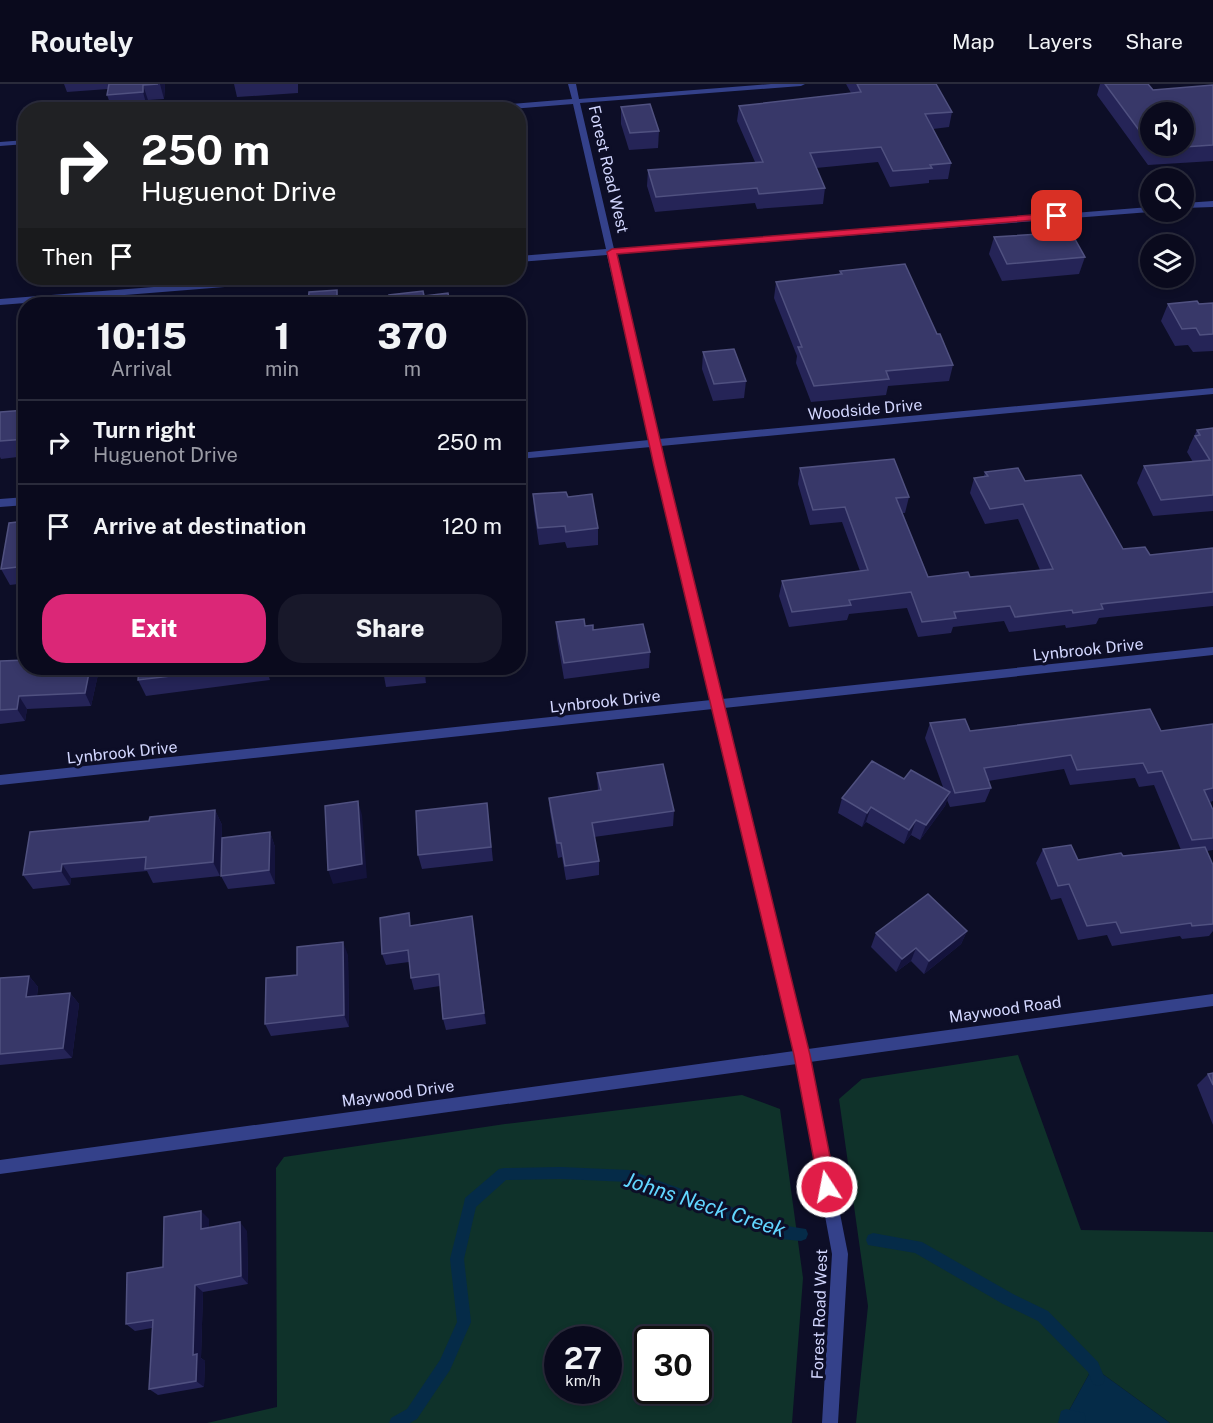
<!DOCTYPE html>
<style>
:root{--surface:#0a0a1d;--page:#18182a;--text:#f1f3f6;--muted:#999aa4;--line:#2a2b3b;--accent:#db2777}
body{margin:0;font-family:"Public Sans",sans-serif;background:var(--page);color:var(--text);height:100vh;display:flex;flex-direction:column;font-size:22px;white-space:nowrap}
*{box-sizing:border-box;margin:0}
p{font-size:20px;color:var(--muted)}
.icon{flex:none;width:33px;height:33px;fill:none;stroke:currentColor;stroke-width:2;stroke-linecap:round;stroke-linejoin:round}
.map{position:relative;flex:1;overflow:hidden}
.side{position:absolute;left:18px;top:213px;width:508px;height:378px;display:flex;flex-direction:column;background:var(--surface);border-radius:24px;box-shadow:0 3px 9px #0003,0 0 0 2px var(--line)}
.side>*{flex:none}
.top-card{position:absolute;left:18px;top:18px;width:508px;height:183px;border-radius:24px;box-shadow:0 3px 9px #0003,0 0 0 2px var(--line);background:#202124;color:#fff;overflow:hidden}
.buttons{position:absolute;left:1140px;top:18px;display:grid;gap:12px}
.buttons a{display:grid;place-items:center;width:54px;height:54px;border-radius:50%;background:var(--surface);box-shadow:0 3px 9px #0003,0 0 0 2px var(--line);font-size:30px}
.speed{position:absolute;left:544px;top:1242px;display:flex;gap:12px;font-size:30px;font-weight:700;text-align:center}
.speed>*{display:grid;place-content:center;width:78px;height:78px;border-radius:50%;background:var(--surface);box-shadow:0 3px 9px #0003,0 0 0 2px var(--line);line-height:1}
.speed small{font-size:15px;font-weight:400}
.speed .limit{border:3px solid #111;border-radius:9px;background:#fff;color:#111}
.pin{position:absolute;display:grid;place-items:center;width:51px;height:51px;color:#fff;margin:-26px;border-radius:12px;box-shadow:0 3px 9px #0006}
.me{position:absolute;width:66px;margin:-33px;rotate:349deg;stroke-linejoin:round;filter:drop-shadow(0 0 4px #0008)}
.turn{display:flex;align-items:center;gap:21px;height:126px;padding:0 24px;font-size:27px}
.turn .icon{width:78px;height:78px;stroke-width:2.5}
.turn b{display:block;font-size:42px;line-height:51px}
.then{display:flex;align-items:center;height:57px;padding:0 24px;background:#0003;gap:12px;font-size:22px}
.eta{display:flex;justify-content:space-evenly;align-items:center;height:102px;text-align:center}
.eta b{font-size:36px;font-weight:800;line-height:42px}
.primary-button{display:flex;gap:12px;margin-top:auto;padding:12px 24px}
.primary-button a{flex:1;height:69px;border-radius:24px;background:var(--accent);color:#fff;font-size:24px;font-weight:800;line-height:69px;text-align:center}
.primary-button a+a{background:var(--page);color:var(--text)}
ul{padding:0;list-style:none}
li{display:flex;align-items:center;gap:18px;height:84px;padding:0 24px;border-top:2px solid var(--line)}
li div{flex:1}
li b{display:block;font-size:22px}
li em{font-style:normal}
header{display:flex;align-items:center;gap:36px;box-sizing:border-box;height:84px;padding:0 30px;background:var(--surface);border-bottom:2px solid var(--line)}
header strong{font-size:28px}
nav{display:flex;gap:33px;margin-inline-start:auto;font-size:21px}
.map>svg:first-child{display:block}
.green{fill:#0f322a;fill-rule:evenodd}
.water{fill:#052b48}
.lines{fill:none;stroke-linecap:round;stroke-linejoin:round}
.stream{fill:#052b48;fill-rule:evenodd}
.minor{fill:#34418a;fill-rule:evenodd}
.wall{fill:#252457}
.shaded-wall{fill:#14133c}
.building{fill:#383869;stroke:#505180;stroke-width:1.5}
.route{fill:#e11d48;stroke:#92132f;stroke-width:1.5}
.labels{text-anchor:middle;stroke-width:6;stroke-linejoin:round;paint-order:stroke}
.street-label{font-size:16px;fill:#d3d7ff;stroke:#0d0e27}
.near-water-label{font-size:21px;font-style:italic;fill:#61d5ff;stroke:#0d0e27}
</style>
<header>
<strong>Routely</strong>
<nav><a>Map</a><a>Layers</a><a>Share</a></nav>
</header>
<div class="map">
<svg width="1213" height="1339" viewBox="0 0 1213 1339">
<rect width="100%" height="100%" fill="#0d0e27"/>
<g class="green">
<polygon points="1018,971 1081,1146 1213,1148 1213,1339 1170,1339 1093,1283 1066,1332 1076,1339 856,1339 868,1222 839,1015 862,995"/>
<path d="M 742,1011 L 780,1025 L 803,1194 L 792,1339 L 207,1339 L 277,1323 L 276,1084 L 284,1073 L 505,1040 ZM 558,1256 L 609,1256 L 609,1306 L 558,1306 ZM 648,1256 L 699,1256 L 699,1306 L 648,1306 Z"/>
</g>
<polygon class="water" points="1093,1283 1170,1339 1076,1339 1066,1332"/>
<g class="lines">
<g class="stream">
<polygon points="561,1083 629,1086 781,1141 806,1145 808,1150 806,1155 801,1157 781,1155 629,1098 561,1095 506,1096 476,1123 464,1175 471,1238 450,1286 417,1335 410,1339 389,1339 391,1334 407,1325 440,1276 457,1238 450,1175 464,1119 465,1114 499,1085 504,1084"/>
<polygon points="873,1149 922,1158 1013,1210 1048,1227 1098,1278 1105,1295 1103,1300 1098,1302 1093,1300 1088,1288 1038,1237 1003,1220 915,1169 868,1161 866,1156 868,1151"/>
<polygon points="1066,1325 1084,1329 1086,1334 1084,1339 1058,1339 1061,1327"/>
</g>
<g class="minor">
<polygon points="568,0 576,0 579,15 771,0 805,0 801,2 580,19 614,165 1150,123 1150,128 616,170 659,355 1213,304 1213,310 661,362 722,615 1213,563 1213,571 724,624 808,965 1213,910 1213,922 810,978 848,1170 838,1339 822,1339 832,1170 797,980 0,1090 0,1076 794,967 713,625 0,701 0,691 711,616 651,363 519,375 519,369 649,356 607,171 519,178 519,172 606,165 573,20 499,26 458,26 462,24 572,15"/>
<polygon points="26,56 26,60 0,62 0,58"/>
<polygon points="1213,117 1213,123 1184,124 1184,119"/>
<polygon points="270,194 302,194 298,197 0,221 0,215"/>
<polygon points="26,413 26,421 0,423 0,415"/>
</g>
</g>
<g class="wall">
<polygon points="64,0 165,0 164,15 148,16 147,23 112,25 107,11 108,5 67,8"/>
<polygon points="234,0 298,0 298,9 237,13"/>
<polygon points="846,0 936,0 952,28 949,43 933,45 951,79 948,95 929,96 929,99 890,103 878,78 816,84 825,104 823,120 757,125 755,119 655,128 647,102 648,86 755,78 737,37 739,22 851,9"/>
<polygon points="1100,0 1148,0 1153,6 1213,1 1213,77 1148,81 1097,11"/>
<polygon points="621,23 659,47 658,64 629,66 621,40"/>
<polygon points="994,153 1085,173 1079,190 1002,197 989,170"/>
<polygon points="840,187 937,250 953,281 949,297 888,302 886,311 811,318 796,279 797,272 774,214 776,198 839,191"/>
<polygon points="1213,219 1213,267 1193,268 1188,261 1175,262 1161,237 1168,220"/>
<polygon points="703,268 746,297 744,314 713,317 702,285"/>
<polygon points="26,326 26,372 1,375 0,373 0,328"/>
<polygon points="1213,344 1213,427 1153,432 1137,399 1144,382 1193,378 1187,368 1189,364 1189,363 1197,346"/>
<polygon points="800,384 909,413 905,429 902,429 928,493 970,493 1040,486 1018,435 985,440 970,409 974,394 984,392 985,388 1025,397 1123,465 1150,471 1213,464 1213,522 1099,534 1096,540 1066,544 1065,541 1009,548 1004,537 953,543 951,549 918,553 907,524 849,530 847,536 789,543 779,512 782,497 860,487 842,438 810,441 798,400"/>
<polygon points="533,410 568,413 598,444 598,461 567,464 565,458 539,461 534,427"/>
<polygon points="26,437 26,499 10,501 1,485"/>
<polygon points="556,538 585,542 650,568 649,584 564,595 557,554"/>
<polygon points="0,577 99,586 91,622 27,625 25,637 0,640"/>
<polygon points="139,584 295,584 295,590 269,593 270,596 146,612 138,596"/>
<polygon points="425,584 426,599 386,603 383,587"/>
<polygon points="930,639 970,647 1161,647 1213,640 1213,717 1210,718 1213,726 1213,766 1207,767 1213,781 1213,847 1209,852 1182,855 1180,852 1112,862 1107,851 1078,856 1061,814 1051,816 1036,779 1043,765 1078,776 1123,772 1181,766 1154,701 1139,703 1135,694 1070,701 1064,685 988,697 991,704 985,718 950,723 947,716 945,722 920,756 911,751 904,760 866,738 862,743 838,729 842,714 904,695 943,703 925,654"/>
<polygon points="597,689 674,727 673,742 594,753 599,777 599,791 566,796 562,773 558,774 550,728 549,714 598,707"/>
<polygon points="487,719 493,777 422,785 418,771"/>
<polygon points="215,726 222,741 220,792 153,799 147,787 71,794 70,801 33,805 23,791 149,737"/>
<polygon points="270,748 275,763 275,800 228,805 221,792"/>
<polygon points="412,841 474,845 486,940 446,946 443,935 440,902 414,906 411,894 409,878 386,881 382,870"/>
<polygon points="967,847 961,860 924,890 911,877 896,888 871,863 876,849"/>
<polygon points="348,871 349,943 271,952 265,940 297,891"/>
<polygon points="29,892 38,903 37,912 70,909 79,920 72,974 0,981 0,894"/>
<polygon points="1213,989 1213,1041 1197,1001 1208,990"/>
<polygon points="209,1135 209,1144 247,1147 248,1200 203,1208 201,1274 205,1277 204,1303 158,1311 149,1305 152,1244 135,1247 126,1240 163,1183"/>
</g>
<g class="shaded-wall">
<polygon points="160,0 165,0 164,15"/>
<polygon points="143,1 148,16 147,23 143,8"/>
<polygon points="337,206 340,220 337,220"/>
<polygon points="90,584 98,584 99,586 91,622 85,609"/>
<polygon points="423,584 425,584 426,599"/>
<polygon points="19,612 27,625 25,637 17,625"/>
<polygon points="950,708 945,722 920,756 926,741"/>
<polygon points="358,717 362,731 367,794 333,800 328,786"/>
<polygon points="871,723 866,738 862,743 867,729"/>
<polygon points="215,726 222,741 220,792 213,778"/>
<polygon points="916,736 911,751 904,760 909,746"/>
<polygon points="270,748 275,763 275,800 269,786"/>
<polygon points="62,780 71,794 70,801 61,787"/>
<polygon points="472,832 474,845 486,940 484,929"/>
<polygon points="967,847 961,860 924,890 929,877"/>
<polygon points="343,858 348,871 349,943 344,931"/>
<polygon points="916,864 911,877 896,888 902,875"/>
<polygon points="29,892 38,903 35,924 26,913"/>
<polygon points="70,909 79,920 72,974 63,964"/>
<polygon points="201,1127 209,1135 209,1153 201,1145"/>
<polygon points="240,1138 247,1147 248,1200 241,1192"/>
<polygon points="195,1201 203,1208 201,1274 205,1277 204,1303 196,1297 193,1271"/>
</g>
<g class="building">
<polygon points="109,0 158,0 143,1 143,8 107,11"/>
<polygon points="857,0 936,0 952,28 925,30 951,79 930,81 932,84 893,87 881,63 810,69 825,104 759,110 757,104 656,113 648,86 763,78 739,22 861,8"/>
<polygon points="1105,0 1148,0 1153,6 1213,1 1213,61 1154,65 1151,62 1184,62 1184,28 1150,28 1150,61"/>
<polygon points="650,20 659,47 630,49 621,23"/>
<polygon points="1071,148 1085,173 1007,180 994,153"/>
<polygon points="905,180 937,250 940,250 953,281 886,287 889,295 814,302 798,263 802,263 776,198 842,190 840,187"/>
<polygon points="337,206 337,220 308,220 309,208"/>
<polygon points="423,207 424,212 448,209 450,220 391,220 389,211"/>
<polygon points="1197,217 1199,220 1213,219 1213,250 1200,251 1196,244 1182,245 1168,220"/>
<polygon points="734,265 746,297 714,300 703,268"/>
<polygon points="26,326 26,355 0,357 0,328"/>
<polygon points="1213,344 1213,411 1161,416 1144,382 1210,376 1195,352 1200,351 1197,346"/>
<polygon points="894,375 909,413 896,414 928,493 968,488 970,493 1053,485 1023,420 990,425 974,394 988,392 985,388 1018,384 1025,397 1081,391 1123,465 1145,463 1150,471 1213,464 1213,508 1101,520 1103,525 1073,529 1072,526 1015,533 1010,522 954,528 956,534 922,538 911,508 849,516 851,521 792,528 782,497 868,486 845,423 813,426 800,384"/>
<polygon points="566,408 568,413 592,410 598,444 566,448 565,442 538,444 533,410"/>
<polygon points="26,437 26,482 1,485 9,439"/>
<polygon points="584,535 585,542 593,541 593,546 643,540 650,568 564,579 556,538"/>
<polygon points="26,576 26,584 90,584 85,609 19,612 17,625 0,626 0,577"/>
<polygon points="139,584 238,584 138,596"/>
<polygon points="383,584 423,584 383,587"/>
<polygon points="1150,625 1161,647 1213,640 1213,704 1204,706 1213,726 1213,754 1192,756 1162,687 1148,689 1143,679 1077,686 1071,671 984,684 991,704 955,709 930,639 965,635 970,647"/>
<polygon points="872,677 904,695 911,686 950,708 926,741 916,736 909,746 871,723 867,729 842,714"/>
<polygon points="663,680 674,727 592,739 599,777 565,782 561,759 557,759 549,714 601,706 597,689"/>
<polygon points="358,717 362,780 328,786 325,722"/>
<polygon points="487,719 491,763 418,771 416,727"/>
<polygon points="215,726 213,778 145,785 146,773 62,780 61,787 23,791 30,748 149,737 150,733"/>
<polygon points="270,748 269,786 221,792 222,754"/>
<polygon points="1071,761 1078,776 1121,769 1123,772 1205,763 1213,781 1213,840 1192,842 1191,839 1121,849 1116,838 1087,842 1069,800 1058,802 1043,765"/>
<polygon points="928,810 967,847 929,877 916,864 902,875 876,849"/>
<polygon points="409,829 410,842 472,832 484,929 443,935 439,890 411,894 408,866 382,870 380,834"/>
<polygon points="343,858 344,931 265,940 266,894 297,891 297,863"/>
<polygon points="29,892 26,913 70,909 63,964 0,970 0,894"/>
<polygon points="1213,989 1213,1001 1208,990"/>
<polygon points="201,1127 201,1145 240,1138 241,1192 195,1201 193,1271 197,1270 196,1297 149,1305 153,1236 126,1240 127,1189 163,1183 164,1133"/>
</g>
<polygon class="route" points="1057,129 1060,130 1060,134 617,170 666,382 810,971 836,1103 833,1109 827,1112 821,1109 819,1103 794,971 654,382 607,168 612,165"/>
<g class="labels">
<g class="street-label">
<text transform="translate(609 85) rotate(77)" y="6">Forest Road West</text>
<text transform="translate(865 325) rotate(-5)" y="6">Woodside Drive</text>
<text transform="translate(1088 565) rotate(-6)" y="6">Lynbrook Drive</text>
<text transform="translate(605 617) rotate(-6)" y="6">Lynbrook Drive</text>
<text transform="translate(122 668) rotate(-6)" y="6">Lynbrook Drive</text>
<text transform="translate(1005 925) rotate(-8)" y="6">Maywood Road</text>
<text transform="translate(398 1009) rotate(-8)" y="6">Maywood Drive</text>
<text transform="translate(819 1230) rotate(-88)" y="6">Forest Road West</text>
</g>
<g class="near-water-label">
<text transform="translate(705 1121) rotate(18)" y="7">Johns Neck Creek</text>
</g>
</g>
</svg>
<div class="buttons">
<a><svg class="icon" aria-label="sound" viewBox="0 0 24 24"><path d="M4 9h4l5-4v14l-5-4H4zM17 9q2 3 0 6"/></svg></a>
<a><svg class="icon" aria-label="search" viewBox="0 0 24 24"><circle cx="10" cy="10" r="6"/><path d="M15 15l6 6"/></svg></a>
<a><svg class="icon" aria-label="layers" viewBox="0 0 24 24"><path d="M12 4l9 5-9 5-9-5zM3 14l9 5 9-5"/></svg></a>
</div>
<div class="speed"><div>27<small>km/h</small></div><div class="limit">30</div></div>
<div class="pin" style="left:1057px;top:132px;background:#d93025"><svg class="icon" aria-label="arrive" viewBox="0 0 24 24"><path d="M6 21V4h12l-3 4 3 4H6"/></svg></div>
<svg class="me" style="left:827px;top:1103px" viewBox="-20 -20 40 40"><circle r="17" fill="#e11d48" stroke="#fff" stroke-width="3"/><path d="M0-11L8 9 0 5-8 9z" fill="#fff"/></svg>
<div class="top-card">
<div class="turn"><svg class="icon" aria-label="right" viewBox="0 0 24 24"><path d="M7 20v-9h11M14 6l5 5-5 5"/></svg><div><b>250 m</b>Huguenot Drive</div></div>
<div class="then">Then<svg class="icon" aria-label="arrive" viewBox="0 0 24 24"><path d="M6 21V4h12l-3 4 3 4H6"/></svg></div>
</div>
<section class="side">
<div class="eta">
<div><b>10:15</b><p>Arrival</p></div>
<div><b>1</b><p>min</p></div>
<div><b>370</b><p>m</p></div>
</div>
<ul>
<li><svg class="icon" aria-label="right" viewBox="0 0 24 24"><path d="M7 20v-9h11M14 6l5 5-5 5"/></svg><div><b>Turn right</b><p>Huguenot Drive</p></div><em>250 m</em></li>
<li><svg class="icon" aria-label="arrive" viewBox="0 0 24 24"><path d="M6 21V4h12l-3 4 3 4H6"/></svg><div><b>Arrive at destination</b></div><em>120 m</em></li>
</ul>
<div class="primary-button"><a>Exit</a><a>Share</a></div>
</section>
</div>
